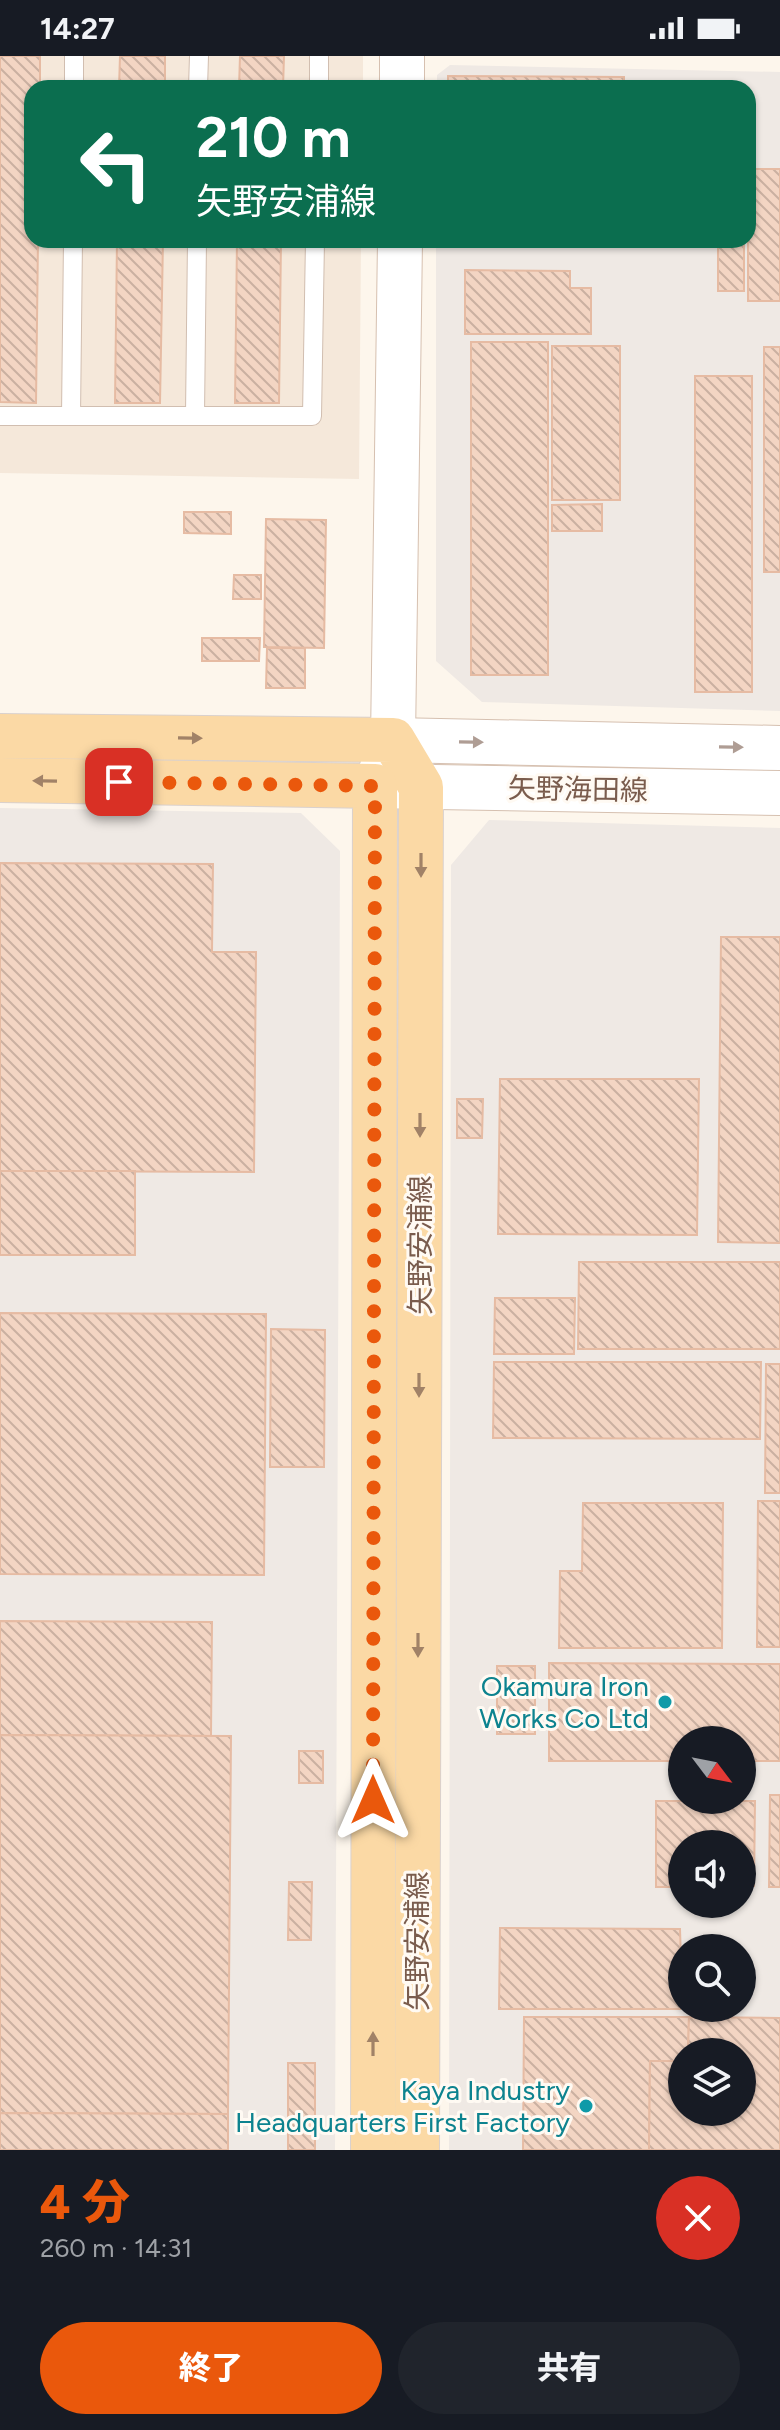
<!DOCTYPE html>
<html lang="ja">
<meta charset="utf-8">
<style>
:root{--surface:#171b24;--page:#20242c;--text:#f1f3f6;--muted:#9ea1a6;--accent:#ea580c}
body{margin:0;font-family:Figtree,"Noto Sans JP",sans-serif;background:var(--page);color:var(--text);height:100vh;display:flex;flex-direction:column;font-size:30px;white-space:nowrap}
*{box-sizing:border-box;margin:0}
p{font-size:26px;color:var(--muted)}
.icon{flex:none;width:44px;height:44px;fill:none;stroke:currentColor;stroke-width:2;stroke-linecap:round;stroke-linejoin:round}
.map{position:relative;height:2094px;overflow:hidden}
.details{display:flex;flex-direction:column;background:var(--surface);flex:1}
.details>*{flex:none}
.hud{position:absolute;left:24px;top:24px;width:732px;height:168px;border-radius:24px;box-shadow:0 2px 6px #0004;background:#0b6e4f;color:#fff;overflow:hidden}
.needle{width:52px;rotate:122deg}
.buttons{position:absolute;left:668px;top:1670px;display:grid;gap:16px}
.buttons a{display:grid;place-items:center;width:88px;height:88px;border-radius:50%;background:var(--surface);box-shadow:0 2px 6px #0004;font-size:40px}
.pin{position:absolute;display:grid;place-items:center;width:68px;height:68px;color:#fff;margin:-34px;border-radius:16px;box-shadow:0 4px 12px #0006}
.me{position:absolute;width:88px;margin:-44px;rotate:0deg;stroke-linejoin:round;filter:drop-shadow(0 0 6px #0008)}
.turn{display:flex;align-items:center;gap:28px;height:168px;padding:0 40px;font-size:36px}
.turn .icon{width:104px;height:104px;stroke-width:2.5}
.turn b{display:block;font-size:56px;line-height:68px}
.round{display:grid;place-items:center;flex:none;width:84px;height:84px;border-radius:42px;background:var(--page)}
.headline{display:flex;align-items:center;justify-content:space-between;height:136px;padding:0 40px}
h1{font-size:48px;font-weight:800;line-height:60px;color:var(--accent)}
.action{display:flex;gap:16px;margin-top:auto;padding:16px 40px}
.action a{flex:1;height:92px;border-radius:48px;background:var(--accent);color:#fff;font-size:32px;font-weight:800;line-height:92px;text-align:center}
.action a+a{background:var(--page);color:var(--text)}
.status{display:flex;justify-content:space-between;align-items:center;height:56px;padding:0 40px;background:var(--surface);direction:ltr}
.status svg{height:22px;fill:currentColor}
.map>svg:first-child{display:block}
.residential{fill:#f5e8da}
.industrial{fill:#efe9e4;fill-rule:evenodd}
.building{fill:url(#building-back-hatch);stroke:#e6bba3;stroke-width:2}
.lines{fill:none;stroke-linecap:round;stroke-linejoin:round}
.lane-casing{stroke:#d1beb0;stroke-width:20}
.secondary-casing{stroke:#d6c0b0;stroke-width:46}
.primary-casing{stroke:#dad1cd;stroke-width:46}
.lane{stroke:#fff;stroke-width:18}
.secondary{stroke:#fff;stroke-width:44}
.primary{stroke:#fbd9a5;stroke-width:44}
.oneway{fill:#a18267}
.oneway2{fill:#af9d94}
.route{stroke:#ea580c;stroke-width:14;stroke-dasharray:0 25.2}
.culture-dot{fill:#0f9aa8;stroke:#fffaf3;stroke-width:3}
.labels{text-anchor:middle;stroke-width:6;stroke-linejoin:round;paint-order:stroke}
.street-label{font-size:28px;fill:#7a5c4d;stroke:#fffaf3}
.culture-label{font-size:28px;fill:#0d838f;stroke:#fffaf3;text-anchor:end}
</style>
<div class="status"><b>14:27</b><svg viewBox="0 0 49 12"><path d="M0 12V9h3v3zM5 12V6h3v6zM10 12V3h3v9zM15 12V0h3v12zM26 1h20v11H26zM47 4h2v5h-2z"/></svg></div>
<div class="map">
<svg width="780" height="2094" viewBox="0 0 780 2094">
<defs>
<pattern id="building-back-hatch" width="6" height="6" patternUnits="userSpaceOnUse" patternTransform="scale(2)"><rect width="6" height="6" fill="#f3d5c3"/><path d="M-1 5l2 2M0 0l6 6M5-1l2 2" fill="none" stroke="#cab0a1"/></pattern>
</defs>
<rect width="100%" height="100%" fill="#fdf6ec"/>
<polygon class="residential" points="0,0 363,0 363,32 32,32 32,184 361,184 359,423 0,417"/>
<g class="industrial">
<polygon points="450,9 780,16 780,655 482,646 436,605 436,184 748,184 748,32 437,32 437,19"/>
<polygon points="0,752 301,757 340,795 335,2094 0,2094"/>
<path d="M 489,764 L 780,772 L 780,2094 L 449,2094 L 451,809 ZM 682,1684 L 742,1684 L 742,1744 L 682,1744 ZM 682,1788 L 742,1788 L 742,1848 L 682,1848 ZM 682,1892 L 742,1892 L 742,1952 L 682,1952 ZM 682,1996 L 742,1996 L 742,2056 L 682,2056 Z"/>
</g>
<g class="building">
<polygon points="0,0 40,0 40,32 32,32 32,184 38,184 36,347 0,346"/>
<polygon points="120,0 165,0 165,32 119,32"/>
<polygon points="240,0 284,0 283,32 239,32"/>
<polygon points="448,20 624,21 624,32 448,32"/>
<rect x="748" y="113" width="32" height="132"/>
<polygon points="117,184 163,184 160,347 115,347"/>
<polygon points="237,184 281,184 279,347 235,347"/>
<rect x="718" y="184" width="26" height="51"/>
<polygon points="465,214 570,215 570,232 591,232 591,278 465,278"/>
<rect x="471" y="286" width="77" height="333"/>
<rect x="552" y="290" width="68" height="154"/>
<rect x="764" y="291" width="16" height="225"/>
<rect x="695" y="320" width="57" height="316"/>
<polygon points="602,448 602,475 552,475 552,449"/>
<polygon points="184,456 231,456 231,478 184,477"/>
<polygon points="266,463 326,464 324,592 264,591"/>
<polygon points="234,519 261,519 261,543 233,543"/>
<polygon points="202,582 260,582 259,605 202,605"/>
<polygon points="267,592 305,592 305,632 266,632"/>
<polygon points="0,807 213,808 212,896 256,896 254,1116 0,1115"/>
<polygon points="721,881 780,881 780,1187 718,1186"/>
<polygon points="500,1023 699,1023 697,1179 498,1178"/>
<polygon points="457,1043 483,1043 482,1082 457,1082"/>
<rect x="0" y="1115" width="135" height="84"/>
<polygon points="579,1206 780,1206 780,1293 578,1293"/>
<polygon points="495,1242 575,1242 574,1298 494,1298"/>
<polygon points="0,1257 266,1258 264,1519 0,1518"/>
<polygon points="271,1273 325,1274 324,1411 270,1411"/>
<polygon points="494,1306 761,1306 760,1383 493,1382"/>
<polygon points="766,1308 780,1308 780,1437 765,1437"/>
<polygon points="758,1445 780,1445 780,1591 757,1591"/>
<polygon points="583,1447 723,1447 722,1592 559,1592 560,1515 582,1515"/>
<polygon points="0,1565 212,1566 211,1680 0,1679"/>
<polygon points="549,1607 780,1608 780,1705 742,1705 742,1684 682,1684 682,1705 549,1705"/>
<rect x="497" y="1610" width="38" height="68"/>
<polygon points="0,1679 231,1680 228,2058 0,2057"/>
<rect x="299" y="1695" width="24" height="32"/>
<polygon points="770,1739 780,1739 780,1831 769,1831"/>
<polygon points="656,1745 755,1745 754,1830 742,1830 742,1788 682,1788 682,1831 656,1831"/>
<polygon points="289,1826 312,1826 311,1884 288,1884"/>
<polygon points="500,1872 680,1873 682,1936 680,1936 680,1953 499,1953"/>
<polygon points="524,1961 689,1961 688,1996 682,1996 682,2005 650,2005 649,2094 523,2094"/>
<polygon points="689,1961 780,1962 780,2094 649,2094 650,2005 682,2005 682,2056 742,2056 742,1996 688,1996"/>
<rect x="288" y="2007" width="27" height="87"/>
<polygon points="0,2057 228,2058 228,2094 0,2094"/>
</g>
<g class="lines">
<defs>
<g id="lane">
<polyline points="74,32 74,0"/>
<polyline points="198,32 199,0"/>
<polyline points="319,32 319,0"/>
<polyline points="195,359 197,184"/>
<polyline points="0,360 312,360 315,184"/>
<polyline points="71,360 73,184"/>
</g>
<g id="secondary">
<polyline points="402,32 402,0"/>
<polyline points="400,184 393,684 375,730 780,737"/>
<polyline points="393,684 780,692"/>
</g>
<g id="primary">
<polyline points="0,680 393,684 421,731 417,2094"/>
<polyline points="0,724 375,730 373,2094"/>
</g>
</defs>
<use href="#lane" class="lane-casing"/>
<use href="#secondary" class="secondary-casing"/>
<use href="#primary" class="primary-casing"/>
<use href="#lane" class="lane"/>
<use href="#secondary" class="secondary"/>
<use href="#primary" class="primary"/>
</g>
<defs><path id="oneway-solid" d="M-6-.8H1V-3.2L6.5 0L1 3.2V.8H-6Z" transform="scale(2)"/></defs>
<g class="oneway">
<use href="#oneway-solid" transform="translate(190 682) rotate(1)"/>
<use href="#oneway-solid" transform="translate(45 725) rotate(-179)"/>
<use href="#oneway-solid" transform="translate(421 809) rotate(90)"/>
<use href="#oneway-solid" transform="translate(420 1069) rotate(90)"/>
<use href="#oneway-solid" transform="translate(419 1329) rotate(90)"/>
<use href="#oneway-solid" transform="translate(418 1589) rotate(90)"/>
<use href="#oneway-solid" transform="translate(373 1988) rotate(-90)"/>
</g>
<g class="oneway2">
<use href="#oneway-solid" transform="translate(471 686) rotate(1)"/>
<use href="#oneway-solid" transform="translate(731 691) rotate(1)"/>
</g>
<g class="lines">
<polyline class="route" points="119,726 375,730 373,1744"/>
</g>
<g class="culture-dot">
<circle cx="665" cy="1646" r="8"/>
<circle cx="586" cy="2050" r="8"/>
</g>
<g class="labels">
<g class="street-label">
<text transform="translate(578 733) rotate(1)" y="10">矢野海田線</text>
<text transform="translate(420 1189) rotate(-90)" y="10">矢野安浦線</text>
<text transform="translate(417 1885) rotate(-90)" y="10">矢野安浦線</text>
</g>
<g class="culture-label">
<text x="649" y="1640">Okamura Iron<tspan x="649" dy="32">Works Co Ltd</tspan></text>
<text x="570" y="2044">Kaya Industry<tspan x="570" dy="32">Headquarters First Factory</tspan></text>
</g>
</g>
</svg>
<div class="buttons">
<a><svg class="needle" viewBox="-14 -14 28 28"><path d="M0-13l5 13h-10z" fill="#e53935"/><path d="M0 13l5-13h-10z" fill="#9ea1a6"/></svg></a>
<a><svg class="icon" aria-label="sound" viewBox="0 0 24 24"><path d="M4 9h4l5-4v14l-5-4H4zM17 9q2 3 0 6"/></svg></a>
<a><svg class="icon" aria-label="search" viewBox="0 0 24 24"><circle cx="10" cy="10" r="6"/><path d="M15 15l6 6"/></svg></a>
<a><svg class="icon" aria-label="layers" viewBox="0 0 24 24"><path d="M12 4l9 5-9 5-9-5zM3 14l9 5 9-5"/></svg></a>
</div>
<div class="pin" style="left:119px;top:726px;background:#d93025"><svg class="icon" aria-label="arrive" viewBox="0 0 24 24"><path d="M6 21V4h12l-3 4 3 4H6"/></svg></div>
<svg class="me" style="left:373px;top:1744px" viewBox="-20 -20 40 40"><path d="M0-17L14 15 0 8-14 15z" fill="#ea580c" stroke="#fff" stroke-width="4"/></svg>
<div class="hud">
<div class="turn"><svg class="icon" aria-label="left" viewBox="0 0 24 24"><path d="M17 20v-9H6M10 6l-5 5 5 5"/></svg><div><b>210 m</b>矢野安浦線</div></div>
</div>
</div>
<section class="details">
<div class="headline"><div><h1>4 分</h1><p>260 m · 14:31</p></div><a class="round" style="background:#d93025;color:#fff"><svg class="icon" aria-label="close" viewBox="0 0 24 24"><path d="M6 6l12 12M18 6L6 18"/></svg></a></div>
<div class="action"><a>終了</a><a>共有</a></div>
</section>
